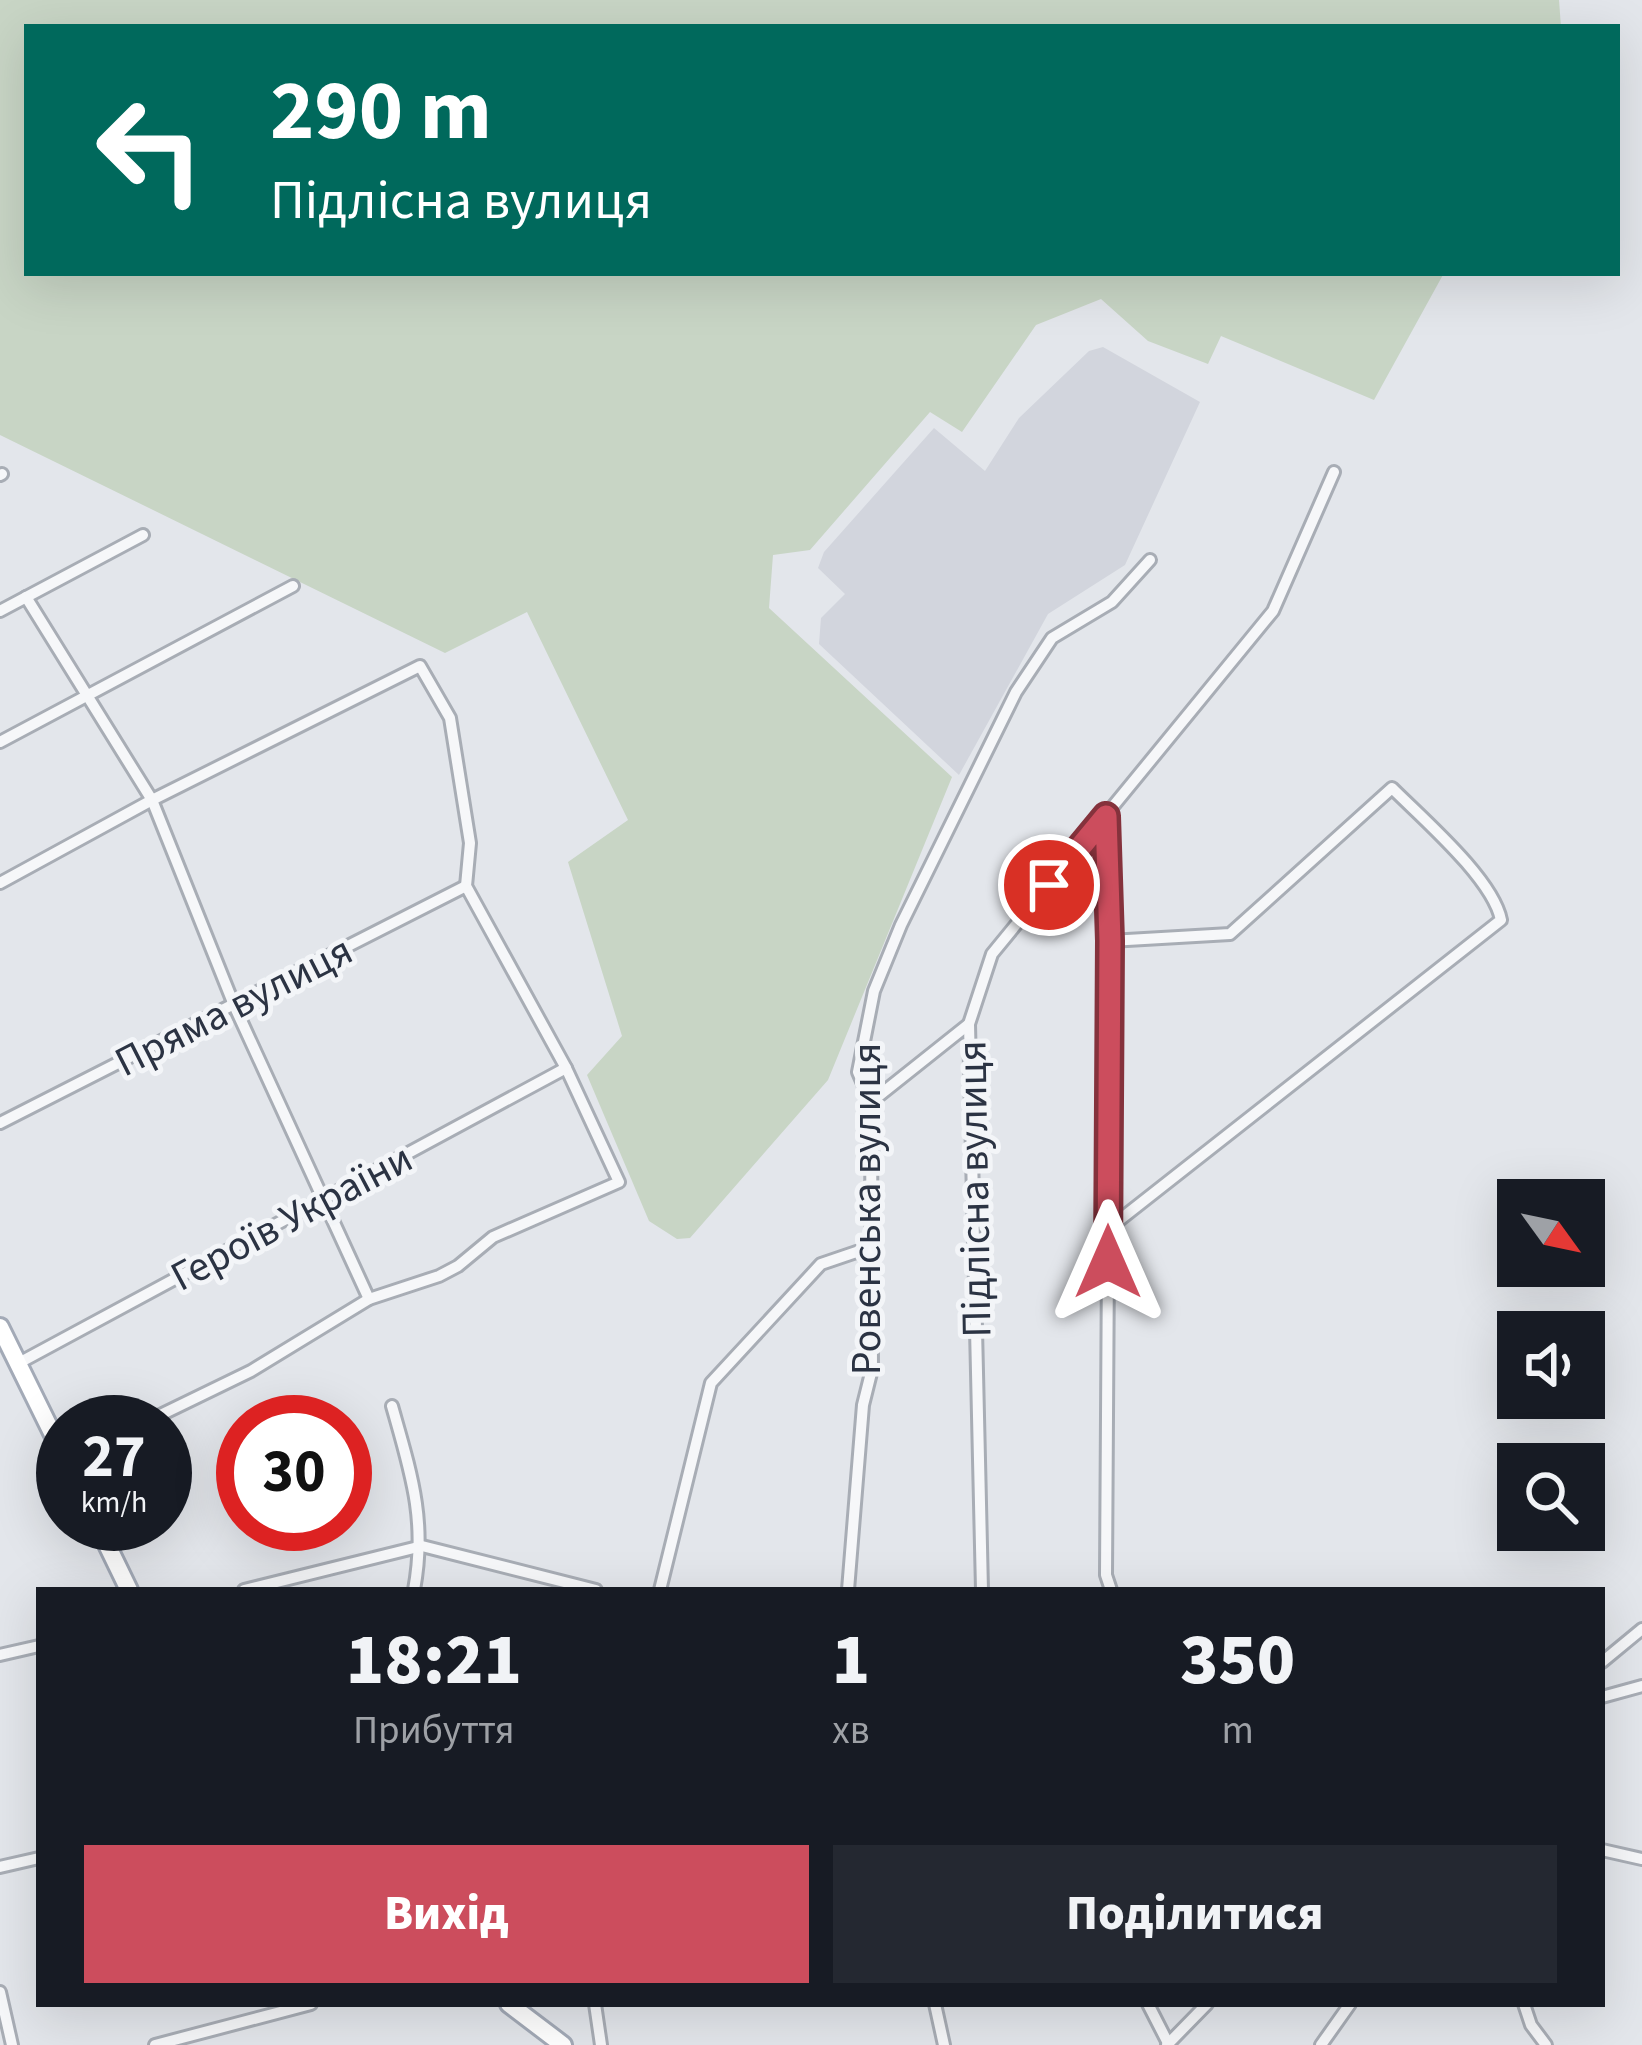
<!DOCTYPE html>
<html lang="uk">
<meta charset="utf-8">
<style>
:root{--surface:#171b24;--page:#242831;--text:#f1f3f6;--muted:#9ea1a6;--accent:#cc4d5d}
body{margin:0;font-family:"Source Sans 3",sans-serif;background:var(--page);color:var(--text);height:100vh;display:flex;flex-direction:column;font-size:45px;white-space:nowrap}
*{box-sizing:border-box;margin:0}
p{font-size:39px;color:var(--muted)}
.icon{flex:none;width:66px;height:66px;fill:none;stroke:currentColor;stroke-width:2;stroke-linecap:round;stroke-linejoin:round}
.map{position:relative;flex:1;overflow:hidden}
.panel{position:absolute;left:36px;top:1587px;width:1569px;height:420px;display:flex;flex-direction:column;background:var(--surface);border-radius:0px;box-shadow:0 12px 48px #0002}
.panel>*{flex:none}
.guide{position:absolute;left:24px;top:24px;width:1596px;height:252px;border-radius:0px;box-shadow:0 12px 48px #0002;background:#00695c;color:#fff;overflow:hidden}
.needle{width:78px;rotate:123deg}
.buttons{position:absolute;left:1497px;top:1179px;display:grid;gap:24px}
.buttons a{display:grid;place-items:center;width:108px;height:108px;border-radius:0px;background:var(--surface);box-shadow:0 12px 48px #0002;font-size:60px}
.speed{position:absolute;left:36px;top:1395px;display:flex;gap:24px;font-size:60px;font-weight:700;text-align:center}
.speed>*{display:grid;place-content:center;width:156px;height:156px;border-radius:50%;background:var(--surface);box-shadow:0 12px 48px #0002;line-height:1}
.speed small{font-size:30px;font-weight:400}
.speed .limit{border:18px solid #d22;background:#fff;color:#111}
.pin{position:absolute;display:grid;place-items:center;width:102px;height:102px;color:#fff;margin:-51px;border:6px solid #fff;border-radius:50%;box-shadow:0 3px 12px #0007}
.me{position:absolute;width:132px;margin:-66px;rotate:0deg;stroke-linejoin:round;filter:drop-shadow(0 0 9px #0008)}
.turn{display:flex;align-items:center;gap:42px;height:252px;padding:0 48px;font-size:54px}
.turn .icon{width:156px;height:156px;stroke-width:2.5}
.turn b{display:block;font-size:84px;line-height:102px}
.eta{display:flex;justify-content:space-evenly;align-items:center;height:204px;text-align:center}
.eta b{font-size:72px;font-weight:800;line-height:84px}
.action{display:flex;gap:24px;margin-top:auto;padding:24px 48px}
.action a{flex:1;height:138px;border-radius:0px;background:var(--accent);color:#fff;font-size:48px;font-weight:800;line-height:138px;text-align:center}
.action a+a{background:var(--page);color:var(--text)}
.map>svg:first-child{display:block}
.built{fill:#d2d5dd}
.green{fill:#c8d5c5}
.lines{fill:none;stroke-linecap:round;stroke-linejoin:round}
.street-casing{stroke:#a8adb5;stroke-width:16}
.primary-casing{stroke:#a3aab7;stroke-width:22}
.street{stroke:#f6f7f9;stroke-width:10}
.primary{stroke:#fff;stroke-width:16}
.route-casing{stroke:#85323c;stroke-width:30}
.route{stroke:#cc4d5d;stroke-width:21}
.labels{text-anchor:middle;stroke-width:10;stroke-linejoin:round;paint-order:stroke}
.street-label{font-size:42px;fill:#2b3343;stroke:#f3f5f8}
</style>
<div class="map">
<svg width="1642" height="2045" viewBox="0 0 1642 2045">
<rect width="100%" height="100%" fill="#e3e6eb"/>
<polygon class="built" points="1103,347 1200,402 1125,565 1048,614 959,775 819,644 821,618 845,594 818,568 824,552 934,428 985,471 1019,418 1089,351"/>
<polygon class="green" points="0,0 1559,0 1561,27 27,27 27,273 1444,273 1374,400 1221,336 1208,364 1148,341 1101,299 1036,325 962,432 930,412 810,550 773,555 769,608 952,777 828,1080 690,1238 677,1239 649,1221 587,1075 622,1036 568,862 628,820 527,612 445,653 0,435"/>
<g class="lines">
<defs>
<g id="street">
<polyline points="0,475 2,474"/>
<polyline points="26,597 152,800 234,1005 369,1299"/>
<polyline points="0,611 143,535"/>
<polyline points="0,742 293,586"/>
<polyline points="1105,816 1110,941 1106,1575 1111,1590"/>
<polyline points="0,883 152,800 420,666 450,718 470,843 466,886 566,1068 619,1182 493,1237 458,1266 439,1276 369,1299 251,1371 146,1422"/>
<polyline points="871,1102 969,1024"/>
<polyline points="0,1123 466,886"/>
<path d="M 1108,1229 L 1501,920 C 1493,879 1423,819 1392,788 L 1230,934 L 1110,941"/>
<polyline points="17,1364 566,1068"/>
<path d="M 392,1406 C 411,1473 427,1521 414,1590"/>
<polyline points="244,1590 422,1546 596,1590"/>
<polyline points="660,1590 711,1383 821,1264 871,1247"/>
<polyline points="848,1590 863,1405 872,1369 871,1102 858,1072 874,991 901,925 1016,692 1052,638 1112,602 1150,560"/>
<polyline points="982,1590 969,1024 992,954 1273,611 1334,472"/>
<polyline points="0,1655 39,1646"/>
<polyline points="1602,1662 1642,1629"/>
<polyline points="1602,1697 1642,1686"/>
<polyline points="1602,1850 1642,1859"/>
<polyline points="0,1867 39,1858"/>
<polyline points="0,1992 12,2045"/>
<polyline points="595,2004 601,2045"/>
<polyline points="935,2004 944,2045"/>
<polyline points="1148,2004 1169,2045"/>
<polyline points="1524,2004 1531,2025 1546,2045"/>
<polyline points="155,2045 311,2004"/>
<polyline points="1167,2045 1207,2004"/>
<polyline points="1321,2045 1350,2004"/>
</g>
<g id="primary">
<polyline points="0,1327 63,1455"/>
<polyline points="97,1524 129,1590"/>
<polyline points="509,2004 563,2045"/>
</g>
</defs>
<use href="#street" class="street-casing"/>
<use href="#primary" class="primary-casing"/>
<use href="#street" class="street"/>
<use href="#primary" class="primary"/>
</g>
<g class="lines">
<defs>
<polyline id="route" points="1049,885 1106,816 1110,941 1108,1262"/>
</defs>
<use href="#route" class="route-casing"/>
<use href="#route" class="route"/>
</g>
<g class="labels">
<g class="street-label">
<text transform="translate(233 1005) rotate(-27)" y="15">Пряма вулиця</text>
<text transform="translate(973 1189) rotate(-91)" y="15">Підлісна вулиця</text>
<text transform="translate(865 1209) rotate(-90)" y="15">Ровенська вулиця</text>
<text transform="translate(291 1216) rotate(-28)" y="15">Героїв України</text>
</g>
</g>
</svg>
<div class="buttons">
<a><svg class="needle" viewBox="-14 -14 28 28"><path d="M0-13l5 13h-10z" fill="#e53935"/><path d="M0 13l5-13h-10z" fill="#9ea1a6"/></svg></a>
<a><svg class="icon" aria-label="sound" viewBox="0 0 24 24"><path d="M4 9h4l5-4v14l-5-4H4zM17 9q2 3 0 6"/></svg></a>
<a><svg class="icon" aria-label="search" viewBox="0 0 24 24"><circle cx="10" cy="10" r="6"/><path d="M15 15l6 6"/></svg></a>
</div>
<div class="speed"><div>27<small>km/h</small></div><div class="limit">30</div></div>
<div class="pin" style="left:1049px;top:885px;background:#d93025"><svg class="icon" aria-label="arrive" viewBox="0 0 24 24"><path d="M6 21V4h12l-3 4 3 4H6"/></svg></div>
<svg class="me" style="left:1108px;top:1262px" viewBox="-20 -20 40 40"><path d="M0-17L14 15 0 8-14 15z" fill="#cc4d5d" stroke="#fff" stroke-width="4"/></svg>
<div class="guide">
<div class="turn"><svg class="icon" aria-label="left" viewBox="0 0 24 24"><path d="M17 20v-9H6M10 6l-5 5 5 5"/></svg><div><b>290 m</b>Підлісна вулиця</div></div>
</div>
<section class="panel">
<div class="eta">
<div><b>18:21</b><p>Прибуття</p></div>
<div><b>1</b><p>хв</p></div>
<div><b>350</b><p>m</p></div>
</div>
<div class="action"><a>Вихід</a><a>Поділитися</a></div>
</section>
</div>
